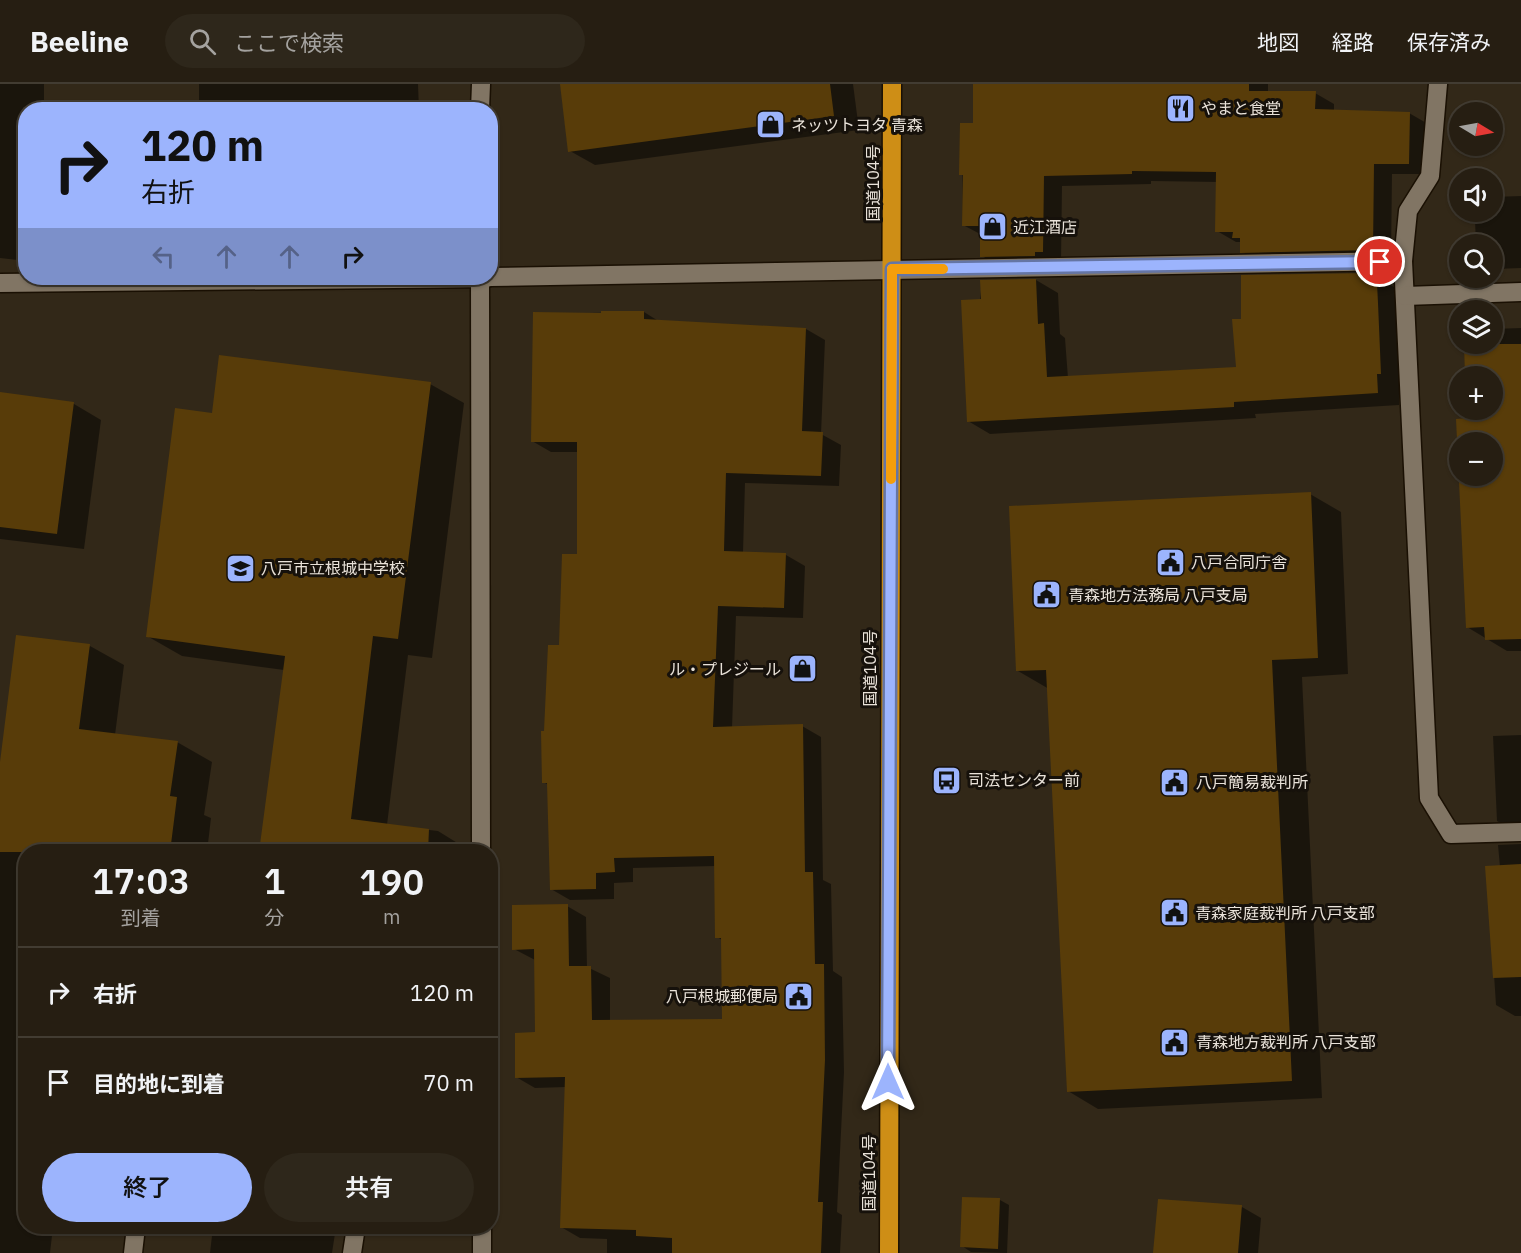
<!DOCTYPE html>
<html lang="ja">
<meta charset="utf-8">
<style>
:root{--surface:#261e12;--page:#2e271b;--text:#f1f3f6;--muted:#a4a29f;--line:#423c32;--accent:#9cb4fd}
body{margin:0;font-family:"IBM Plex Sans","Noto Sans JP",sans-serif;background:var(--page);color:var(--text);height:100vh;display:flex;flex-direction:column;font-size:22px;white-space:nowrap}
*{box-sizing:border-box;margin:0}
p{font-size:20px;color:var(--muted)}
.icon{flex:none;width:33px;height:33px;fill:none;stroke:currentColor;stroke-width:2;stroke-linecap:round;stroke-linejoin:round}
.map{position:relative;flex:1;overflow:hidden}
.side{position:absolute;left:18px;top:760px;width:480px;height:390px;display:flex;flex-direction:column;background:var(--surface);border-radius:24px;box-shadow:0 2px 4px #0004,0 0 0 2px var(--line)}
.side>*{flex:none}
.top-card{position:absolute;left:18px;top:18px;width:480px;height:183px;border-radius:24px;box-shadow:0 2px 4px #0004,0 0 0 2px var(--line);background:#9cb4fd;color:#111;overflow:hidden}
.needle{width:39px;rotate:100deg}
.tools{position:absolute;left:1449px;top:18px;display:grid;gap:12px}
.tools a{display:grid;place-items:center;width:54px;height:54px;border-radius:50%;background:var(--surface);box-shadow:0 2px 4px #0004,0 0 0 2px var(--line);font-size:30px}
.pin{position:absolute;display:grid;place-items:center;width:51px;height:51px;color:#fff;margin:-26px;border:3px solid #fff;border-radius:50%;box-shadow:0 2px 6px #0007}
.me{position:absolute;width:66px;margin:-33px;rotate:0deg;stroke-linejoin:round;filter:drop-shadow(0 0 4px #0008)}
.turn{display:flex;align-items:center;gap:21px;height:126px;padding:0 24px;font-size:27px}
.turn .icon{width:78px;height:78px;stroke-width:2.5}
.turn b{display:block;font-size:42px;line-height:51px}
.lanes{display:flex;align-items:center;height:57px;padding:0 24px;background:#0003;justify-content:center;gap:30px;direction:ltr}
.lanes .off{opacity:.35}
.eta{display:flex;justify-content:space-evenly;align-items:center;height:102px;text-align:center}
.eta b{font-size:36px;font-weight:600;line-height:42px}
.button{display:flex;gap:12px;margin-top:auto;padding:12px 24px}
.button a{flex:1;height:69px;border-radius:36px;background:var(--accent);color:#111;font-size:24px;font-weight:600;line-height:69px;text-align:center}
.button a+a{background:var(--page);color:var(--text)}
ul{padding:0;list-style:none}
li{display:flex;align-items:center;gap:18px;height:90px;padding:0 24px;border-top:2px solid var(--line)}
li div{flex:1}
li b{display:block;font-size:22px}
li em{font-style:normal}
header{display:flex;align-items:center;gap:36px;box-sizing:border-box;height:84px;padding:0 30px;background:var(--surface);border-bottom:2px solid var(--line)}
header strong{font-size:28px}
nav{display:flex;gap:33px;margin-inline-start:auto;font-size:21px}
.search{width:420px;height:54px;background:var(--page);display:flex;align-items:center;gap:15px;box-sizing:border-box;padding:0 21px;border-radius:33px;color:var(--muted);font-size:22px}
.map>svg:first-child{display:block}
.shadow{fill:#0007}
.building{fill:#583c09;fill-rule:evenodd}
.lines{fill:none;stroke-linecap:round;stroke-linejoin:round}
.minor-casing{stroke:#1a1003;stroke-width:21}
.highway-casing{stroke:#1a1003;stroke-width:21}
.minor{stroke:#817564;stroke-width:18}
.highway{stroke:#ce8e16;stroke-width:18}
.route-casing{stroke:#6575a4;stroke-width:15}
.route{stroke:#9cb4fd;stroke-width:10}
.slow{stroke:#f59e0b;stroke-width:10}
.labels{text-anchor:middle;stroke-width:6;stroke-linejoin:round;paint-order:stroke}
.poi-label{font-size:16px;fill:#e9e2d9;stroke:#16110b;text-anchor:start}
.street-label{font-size:16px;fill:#e9e2d9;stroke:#16110b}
</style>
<header>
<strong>Beeline</strong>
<div class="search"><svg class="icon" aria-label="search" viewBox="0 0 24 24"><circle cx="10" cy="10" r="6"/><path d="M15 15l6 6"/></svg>ここで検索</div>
<nav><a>地図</a><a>経路</a><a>保存済み</a></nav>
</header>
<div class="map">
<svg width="1521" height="1169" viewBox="0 0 1521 1169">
<rect width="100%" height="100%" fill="#322818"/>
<g class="shadow">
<polygon points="0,0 44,0 44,26 26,26 26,177 0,174"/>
<polygon points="199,0 418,0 419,26 199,26"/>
<polygon points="561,0 853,0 859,46 595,81 570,67"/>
<polygon points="975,0 1268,0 1268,9 1315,9 1334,20 1334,27 1409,29 1428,40 1427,90 1392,90 1391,176 1261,179 1242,168 1242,158 1236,158 1217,147 1218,98 1151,97 1151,100 1062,102 1061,178 1001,183 982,172 982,151 963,141 962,41 974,41"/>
<polygon points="1521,112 1521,184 1496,185 1492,183 1492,160 1476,160 1475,137 1487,136 1487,128 1492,128 1492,113"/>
<polygon points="1372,190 1394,203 1394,210 1399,213 1403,302 1399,302 1399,321 1255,330 1256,334 990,350 968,337 982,197 1036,196 1058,209 1060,250 1065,254 1068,294 1237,285 1243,237"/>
<polygon points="644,228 660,238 806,245 825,256 821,350 841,361 839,402 745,399 743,469 786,471 805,482 803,534 736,532 732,644 802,642 821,653 823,796 831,800 833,887 842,893 844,988 837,1128 842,1131 840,1169 607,1169 607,1155 580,1154 561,1143 566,1003 535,1004 516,993 536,950 535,876 514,865 567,822 586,833 587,883 610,894 610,938 724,936 722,856 717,853 716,782 633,784 633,798 614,799 614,815 570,816 551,805 549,701 543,698 545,649 578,472 578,368 551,368 532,357 535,230"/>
<polygon points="1521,244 1521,567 1507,567 1467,543 1460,392 1492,392 1492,358 1460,358 1458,336 1469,335 1468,326 1492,326 1492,292 1467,292 1465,260 1492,260 1492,245"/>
<polygon points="430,300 464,319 432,574 408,571 387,741 438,747 472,768 261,768 284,586 182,572 147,552 213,331"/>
<polygon points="0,310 74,320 101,336 84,465 0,455"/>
<polygon points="1310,410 1341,428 1348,590 1302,593 1322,1014 1098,1025 1068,1007 1049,605 1018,587"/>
<polygon points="90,562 124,581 115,651 177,658 212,678 204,731 211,734 207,768 26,768 26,1143 53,1143 50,1169 0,1169 0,690"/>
<polygon points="1521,651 1521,748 1516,748 1497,737 1493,652"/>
<polygon points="1521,760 1521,932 1515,932 1496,921 1487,784 1500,783 1498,761"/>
<polygon points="964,1114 1000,1116 1009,1121 1007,1169 971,1168 962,1162"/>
<polygon points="1242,1123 1261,1134 1258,1169 1155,1169"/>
<polygon points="213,1143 336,1143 332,1169 210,1169"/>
</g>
<g class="building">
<polygon points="560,0 830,0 834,32 568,68"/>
<polygon points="973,0 1249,0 1249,7 1316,7 1315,25 1410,28 1409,80 1374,80 1373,166 1240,169 1240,154 1232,154 1233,148 1215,148 1216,88 1132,87 1132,90 1044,92 1043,168 1035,168 1035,172 980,173 980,142 962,142 963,91 959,91 960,39 973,39"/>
<polygon points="1372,189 1372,199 1377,199 1378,219 1381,290 1377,290 1378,309 1234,318 1234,323 967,338 961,216 981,215 980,196 1036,195 1038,240 1044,239 1047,293 1236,283 1232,235 1241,235 1241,191"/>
<polygon points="601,227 644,227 644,235 806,244 802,347 823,348 821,392 726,389 724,467 786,469 784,524 718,522 713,643 803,640 805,788 813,788 815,880 824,880 825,976 818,1118 823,1118 821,1169 672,1169 672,1154 636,1152 636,1146 560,1144 565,993 515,994 515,949 535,948 534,865 512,866 512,821 568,820 569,882 591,882 592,936 722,935 721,854 715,854 714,772 614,774 615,788 596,789 596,805 550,806 547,699 542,699 541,647 544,647 548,561 559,561 562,470 577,470 577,358 531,358 533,228 601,229"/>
<path d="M 1464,260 L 1521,260 L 1521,555 L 1485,556 L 1484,543 L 1466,544 L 1456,335 L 1467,334 L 1467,326 L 1492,326 L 1492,292 L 1465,292 ZM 1460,358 L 1492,358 L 1492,392 L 1460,392 Z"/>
<polygon points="219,271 431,298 398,555 373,552 351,735 429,745 428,768 259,768 285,572 146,553 175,324 212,329"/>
<polygon points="0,308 74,318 57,450 0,443"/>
<polygon points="1311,408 1318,574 1272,576 1292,997 1067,1008 1046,586 1016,587 1009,422"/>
<polygon points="16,551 90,560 79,645 178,657 170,712 177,713 170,768 0,768 0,678"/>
<polygon points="1521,780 1521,893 1493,894 1485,782"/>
<polygon points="962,1113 1000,1114 998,1165 960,1163"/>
<polygon points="1158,1115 1242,1121 1238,1169 1153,1169"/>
</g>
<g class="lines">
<defs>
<g id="minor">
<polyline points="1438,0 1430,92 1408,127 1403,177 1429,714 1451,750 1521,748"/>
<polyline points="480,26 481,0"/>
<polyline points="490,193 1403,177"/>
<polyline points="480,194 481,768"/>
<polyline points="0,199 487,194"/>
<polyline points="1405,212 1521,208"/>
<polyline points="482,1143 482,1169"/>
<polyline points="133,1169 136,1143"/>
<polyline points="352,1169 356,1143"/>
</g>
<polyline id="highway" points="889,1169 892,0"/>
</defs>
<use href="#minor" class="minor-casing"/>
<use href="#highway" class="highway-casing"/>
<use href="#minor" class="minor"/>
<use href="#highway" class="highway"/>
</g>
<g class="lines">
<defs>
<polyline id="route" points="888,998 892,185 1380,178"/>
</defs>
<use href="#route" class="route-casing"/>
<use href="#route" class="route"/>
<polyline class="slow" points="891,395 892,185 943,185"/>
</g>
<defs>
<symbol id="restaurant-square" viewBox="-11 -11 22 22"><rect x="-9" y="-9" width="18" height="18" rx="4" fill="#9cb4fd" stroke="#16110b"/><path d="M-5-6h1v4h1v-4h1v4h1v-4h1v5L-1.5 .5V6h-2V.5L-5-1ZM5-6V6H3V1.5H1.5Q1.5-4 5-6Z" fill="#111"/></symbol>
<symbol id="shop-square" viewBox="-11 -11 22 22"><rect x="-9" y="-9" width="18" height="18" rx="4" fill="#9cb4fd" stroke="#16110b"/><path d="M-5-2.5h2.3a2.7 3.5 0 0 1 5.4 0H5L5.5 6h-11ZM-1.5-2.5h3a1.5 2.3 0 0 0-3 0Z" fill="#111"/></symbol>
<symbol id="civic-square" viewBox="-11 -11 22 22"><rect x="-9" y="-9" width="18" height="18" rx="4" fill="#9cb4fd" stroke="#16110b"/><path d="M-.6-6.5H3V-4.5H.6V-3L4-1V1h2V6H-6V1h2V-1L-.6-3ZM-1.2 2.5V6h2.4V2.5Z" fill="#111"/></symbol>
<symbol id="school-square" viewBox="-11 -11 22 22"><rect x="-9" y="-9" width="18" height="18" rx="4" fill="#9cb4fd" stroke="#16110b"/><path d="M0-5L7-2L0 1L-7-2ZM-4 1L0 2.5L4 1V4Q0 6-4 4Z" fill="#111"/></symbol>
<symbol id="bus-square" viewBox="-11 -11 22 22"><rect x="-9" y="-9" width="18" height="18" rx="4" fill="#9cb4fd" stroke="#16110b"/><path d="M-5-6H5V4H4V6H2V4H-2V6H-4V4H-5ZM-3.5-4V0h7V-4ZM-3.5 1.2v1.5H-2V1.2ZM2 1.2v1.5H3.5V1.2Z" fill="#111"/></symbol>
</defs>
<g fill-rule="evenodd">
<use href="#restaurant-square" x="1164" y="8" width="33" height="33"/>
<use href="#shop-square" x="754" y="24" width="33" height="33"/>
<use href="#shop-square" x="976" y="126" width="33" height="33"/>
<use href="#civic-square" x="1154" y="462" width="33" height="33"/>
<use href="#school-square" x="224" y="468" width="33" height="33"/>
<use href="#civic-square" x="1030" y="494" width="33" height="33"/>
<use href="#shop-square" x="786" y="568" width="33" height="33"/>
<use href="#bus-square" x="930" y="680" width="33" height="33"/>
<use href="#civic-square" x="1158" y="682" width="33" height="33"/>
<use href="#civic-square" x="1158" y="812" width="33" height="33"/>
<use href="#civic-square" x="782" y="896" width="33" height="33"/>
<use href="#civic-square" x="1158" y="942" width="33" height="33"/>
</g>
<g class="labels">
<g class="poi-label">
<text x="1201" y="30">やまと食堂</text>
<text x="791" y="47">ネッツトヨタ 青森</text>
<text x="1013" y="149">近江酒店</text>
<text x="1191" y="484">八戸合同庁舎</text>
<text x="261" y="490">八戸市立根城中学校</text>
<text x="1068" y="517">青森地方法務局 八戸支局</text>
<text x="781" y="591" text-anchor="end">ル・プレジール</text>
<text x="968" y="702">司法センター前</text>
<text x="1196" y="704">八戸簡易裁判所</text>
<text x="1195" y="835">青森家庭裁判所 八戸支部</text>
<text x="778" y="918" text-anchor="end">八戸根城郵便局</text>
<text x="1196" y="964">青森地方裁判所 八戸支部</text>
</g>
<g class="street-label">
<text transform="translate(873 99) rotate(-90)" y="6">国道104号</text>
<text transform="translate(870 584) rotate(-90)" y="6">国道104号</text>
<text transform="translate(869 1089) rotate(-90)" y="6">国道104号</text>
</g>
</g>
</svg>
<div class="tools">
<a><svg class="needle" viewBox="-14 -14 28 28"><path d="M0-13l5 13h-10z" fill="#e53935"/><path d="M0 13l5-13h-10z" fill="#a4a29f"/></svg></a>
<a><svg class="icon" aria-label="sound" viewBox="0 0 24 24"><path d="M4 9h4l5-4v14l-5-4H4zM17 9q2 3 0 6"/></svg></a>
<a><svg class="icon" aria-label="search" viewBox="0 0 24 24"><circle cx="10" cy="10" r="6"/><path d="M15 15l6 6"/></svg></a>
<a><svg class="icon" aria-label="layers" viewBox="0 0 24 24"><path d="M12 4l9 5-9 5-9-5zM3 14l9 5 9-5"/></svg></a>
<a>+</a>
<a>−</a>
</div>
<div class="pin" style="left:1380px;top:178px;background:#d93025"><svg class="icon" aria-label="arrive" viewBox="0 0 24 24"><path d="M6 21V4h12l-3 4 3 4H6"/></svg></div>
<svg class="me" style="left:888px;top:998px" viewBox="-20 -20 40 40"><path d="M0-17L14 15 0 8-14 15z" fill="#9cb4fd" stroke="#fff" stroke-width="4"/></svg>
<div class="top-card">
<div class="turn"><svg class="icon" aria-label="right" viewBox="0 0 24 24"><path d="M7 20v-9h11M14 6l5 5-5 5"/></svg><div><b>120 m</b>右折</div></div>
<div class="lanes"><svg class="icon off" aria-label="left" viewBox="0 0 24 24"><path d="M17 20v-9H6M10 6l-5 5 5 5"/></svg><svg class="icon off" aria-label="ahead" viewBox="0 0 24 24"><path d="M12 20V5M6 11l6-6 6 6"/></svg><svg class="icon off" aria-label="ahead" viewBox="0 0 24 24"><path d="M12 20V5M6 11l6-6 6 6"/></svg><svg class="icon" aria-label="right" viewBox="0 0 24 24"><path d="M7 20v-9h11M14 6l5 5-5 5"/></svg></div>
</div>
<section class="side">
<div class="eta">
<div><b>17:03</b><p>到着</p></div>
<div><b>1</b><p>分</p></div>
<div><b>190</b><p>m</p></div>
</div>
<ul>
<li><svg class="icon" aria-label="right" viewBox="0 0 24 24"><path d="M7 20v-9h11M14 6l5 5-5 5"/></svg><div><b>右折</b></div><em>120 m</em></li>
<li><svg class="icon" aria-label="arrive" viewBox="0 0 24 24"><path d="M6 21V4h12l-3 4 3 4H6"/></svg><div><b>目的地に到着</b></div><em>70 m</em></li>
</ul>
<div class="button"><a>終了</a><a>共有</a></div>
</section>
</div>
